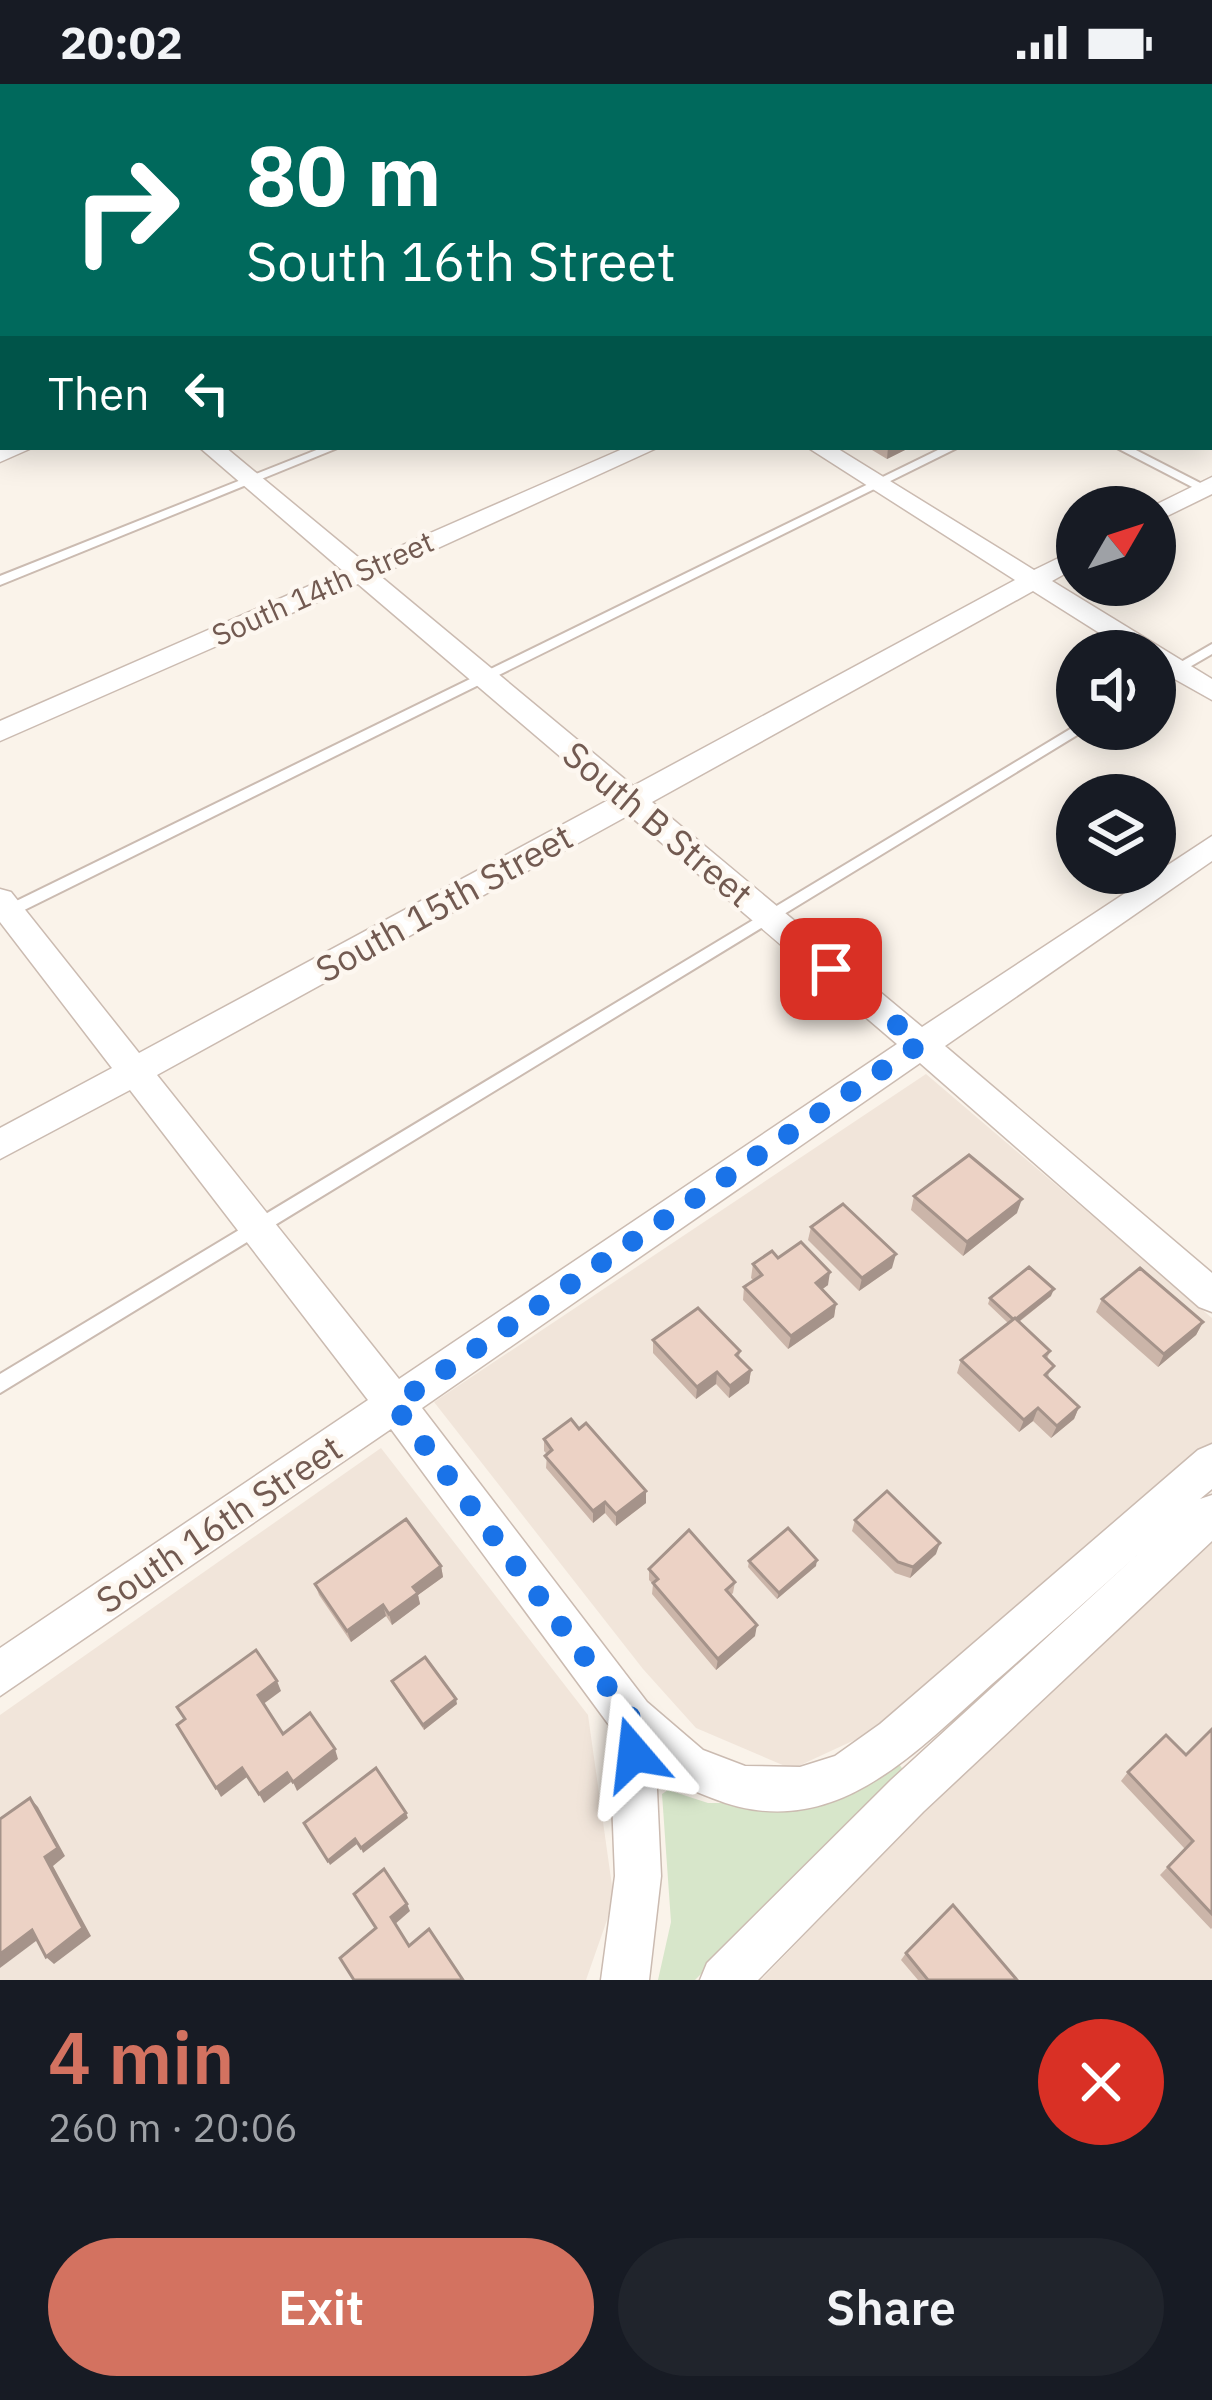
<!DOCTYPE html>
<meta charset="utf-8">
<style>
:root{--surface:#171b24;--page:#20242c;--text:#f1f3f6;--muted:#9ea1a6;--accent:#d37260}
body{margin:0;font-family:"IBM Plex Sans",sans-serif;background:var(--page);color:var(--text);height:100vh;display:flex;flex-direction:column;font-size:45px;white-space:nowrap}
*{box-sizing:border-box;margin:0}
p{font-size:39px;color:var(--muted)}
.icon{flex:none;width:66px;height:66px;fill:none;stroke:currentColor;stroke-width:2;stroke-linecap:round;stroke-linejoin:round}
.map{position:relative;height:1896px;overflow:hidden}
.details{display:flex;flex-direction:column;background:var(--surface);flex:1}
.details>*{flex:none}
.guide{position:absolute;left:0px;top:0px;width:1212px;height:366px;box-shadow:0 6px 30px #0003;background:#00695c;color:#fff;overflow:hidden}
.needle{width:78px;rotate:51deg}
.fabs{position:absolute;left:1056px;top:402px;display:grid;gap:24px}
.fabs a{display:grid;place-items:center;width:120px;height:120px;border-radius:50%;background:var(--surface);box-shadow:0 6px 30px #0003;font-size:60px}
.pin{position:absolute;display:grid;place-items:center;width:102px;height:102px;color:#fff;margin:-51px;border-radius:24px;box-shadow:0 6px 18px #0006}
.me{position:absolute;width:132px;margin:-66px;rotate:343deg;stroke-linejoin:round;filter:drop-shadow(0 0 9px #0008)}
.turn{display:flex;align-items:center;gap:42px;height:252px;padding:0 48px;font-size:54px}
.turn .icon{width:156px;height:156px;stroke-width:2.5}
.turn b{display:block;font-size:84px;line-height:102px}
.then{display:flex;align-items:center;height:114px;padding:0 48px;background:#0003;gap:24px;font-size:45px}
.round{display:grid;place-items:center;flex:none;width:126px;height:126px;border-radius:63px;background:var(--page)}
.summary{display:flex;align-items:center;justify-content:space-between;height:204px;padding:0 48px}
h1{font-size:72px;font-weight:600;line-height:90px;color:var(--accent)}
.button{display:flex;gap:24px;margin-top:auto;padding:24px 48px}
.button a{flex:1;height:138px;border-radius:72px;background:var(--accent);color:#fff;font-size:48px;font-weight:600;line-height:138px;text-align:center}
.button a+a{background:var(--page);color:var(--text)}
.status{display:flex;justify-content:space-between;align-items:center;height:84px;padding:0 60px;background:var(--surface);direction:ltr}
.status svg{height:33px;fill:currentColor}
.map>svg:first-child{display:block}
.residential{fill:#f1e5da}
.green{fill:#d7e6ca}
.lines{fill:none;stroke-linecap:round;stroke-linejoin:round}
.service-casing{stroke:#cbbbb1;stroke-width:4}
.minor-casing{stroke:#cbbbb1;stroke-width:3}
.primary-casing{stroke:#d8d1ce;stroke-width:3}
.service{fill:#fff;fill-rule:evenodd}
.minor{fill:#fff;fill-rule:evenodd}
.primary{fill:#f0d2ac;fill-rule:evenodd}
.wall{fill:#cbb5a9}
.shaded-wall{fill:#a5938a}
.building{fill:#ecd2c5;stroke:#a5938a;stroke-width:3}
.route{stroke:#1a73e8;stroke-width:21;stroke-dasharray:0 37.8}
.labels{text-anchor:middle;stroke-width:9;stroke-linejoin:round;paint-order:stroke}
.far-street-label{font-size:30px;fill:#725a51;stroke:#fdf7f0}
.street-label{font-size:36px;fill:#725a51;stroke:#fdf7f0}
</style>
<div class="status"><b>20:02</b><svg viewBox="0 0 49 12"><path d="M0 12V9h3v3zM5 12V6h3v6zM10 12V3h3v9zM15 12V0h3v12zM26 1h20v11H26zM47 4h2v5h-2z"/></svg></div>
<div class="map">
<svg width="1212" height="1896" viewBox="0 0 1212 1896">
<rect width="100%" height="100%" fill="#faf3ea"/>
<g class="residential">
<polygon points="926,990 1212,1234 1212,1368 900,1635 792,1685 696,1644 643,1585 434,1318"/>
<polygon points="381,1364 588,1631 614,1816 586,1896 0,1896 0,1631"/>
<polygon points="1212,1411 1212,1896 761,1896 926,1725 938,1671"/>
</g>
<polygon class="green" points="899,1680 904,1687 695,1896 658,1896 671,1838 662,1710 668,1706 708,1719 736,1719"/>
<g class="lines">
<defs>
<g id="service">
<polygon points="692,0 703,0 707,3 696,3"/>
<polygon points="1099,0 1110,0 1114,3 1103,3"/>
<polygon points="1209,40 1212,41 1212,47 1209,46"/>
<polygon points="3,88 3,94 0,95 0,89"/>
<polygon points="1212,228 1212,235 1209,236 1209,229"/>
<polygon points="1209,245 1212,246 1212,253 1209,254"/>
<rect x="0" y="262" width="3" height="7"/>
<rect x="1209" y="306" width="3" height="8"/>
<polygon points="324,363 340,363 0,501 0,492"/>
<polygon points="944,363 959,363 0,838 0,825"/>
<polygon points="1115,363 1130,363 1210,404 1200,407"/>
<polygon points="1212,560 1212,570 1155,603 1155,593"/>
<polygon points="1077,641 1077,645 1087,645 0,1309 0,1290"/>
</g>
<g id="minor">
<polygon points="55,0 82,0 53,3"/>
<polygon points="226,0 247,0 249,3 228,3"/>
<polygon points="523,0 548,0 521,3"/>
<polygon points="989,0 1014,0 987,3"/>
<polygon points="0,15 3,15 0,26"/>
<polygon points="0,179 3,180 3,193 0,192"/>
<polygon points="0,363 3,362 34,363 0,378"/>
<path d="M 199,363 L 225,363 L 364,478 L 627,363 L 659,363 L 379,491 L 633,702 L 1015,496 L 807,363 L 835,363 L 1034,486 L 1077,465 L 1077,483 L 1052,497 L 1212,595 L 1212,616 L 1155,584 L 1155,567 L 1128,567 L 1033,507 L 652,718 L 922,943 L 1212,752 L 1212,777 L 945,962 L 1212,1189 L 1212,1228 L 1199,1223 L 920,979 L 422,1324 L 647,1618 L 703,1666 L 745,1682 L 800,1683 L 835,1672 L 880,1640 L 1198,1366 L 1212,1360 L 1212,1405 L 1200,1415 L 1212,1411 L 1212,1457 L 923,1728 L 758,1896 L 700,1896 L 707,1879 L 891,1696 L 1138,1470 C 1090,1514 1041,1557 992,1600 C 911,1672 830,1762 712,1714 C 691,1706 673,1699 656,1684 L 661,1792 L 649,1896 L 601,1896 L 615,1792 L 609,1641 L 391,1345 L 0,1612 L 0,1564 L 368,1316 L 130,1006 L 0,1075 L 0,1044 L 112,984 L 0,838 L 0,805 L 11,808 L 139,969 L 610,715 L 358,500 L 0,657 L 0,637 L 343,487 ZM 629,731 L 897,960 L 399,1295 L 157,991 Z"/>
<polygon points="1212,393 1212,410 1155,438 1151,423"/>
</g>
<g id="primary">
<polygon points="901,0 935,0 937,3 903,3"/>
<rect x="1209" y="101" width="3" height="19"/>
</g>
</defs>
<use href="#service" class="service-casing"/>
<use href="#minor" class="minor-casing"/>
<use href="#primary" class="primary-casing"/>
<use href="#service" class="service"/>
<use href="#minor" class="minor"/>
<use href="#primary" class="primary"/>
</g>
<g class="wall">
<polygon points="382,0 455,0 455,3 383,3"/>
<polygon points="1140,0 1212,0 1212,4 1148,3"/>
<polygon points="1212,253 1212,287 1209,285 1209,254"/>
<polygon points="867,363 911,363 887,375"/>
<polygon points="914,1112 1017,1129 963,1172 911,1126"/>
<polygon points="811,1143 892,1184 859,1207 808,1156"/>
<polygon points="778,1174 828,1201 822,1205 836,1220 834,1233 788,1265 743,1216 744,1203 754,1197 751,1194 753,1180"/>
<polygon points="1051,1212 1019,1238 1050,1267 1047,1275 1049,1295 1079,1323 1074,1335 1051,1354 1033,1337 1019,1348 957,1289 961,1276 1008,1239 988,1220 990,1214"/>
<polygon points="1102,1215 1203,1238 1196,1251 1158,1283 1096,1228"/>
<polygon points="653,1256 740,1267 739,1274 751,1286 749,1299 729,1314 716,1300 696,1315 653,1269"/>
<polygon points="544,1355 646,1419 616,1442 605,1429 593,1439 546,1384 547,1370 544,1367"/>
<polygon points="855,1436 936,1470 910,1494 895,1489 852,1447"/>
<polygon points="749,1477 816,1482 777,1515 748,1483"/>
<polygon points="441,1482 443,1493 418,1511 420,1520 392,1541 386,1532 351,1558 319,1511 315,1500"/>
<polygon points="649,1485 735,1498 733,1509 731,1511 755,1552 716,1586 652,1510 653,1500 649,1496"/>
<polygon points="392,1597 457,1620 424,1646 394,1602"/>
<polygon points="1212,1645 1212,1844 1211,1845 1160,1791 1185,1765 1121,1697 1128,1688 1186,1671"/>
<polygon points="906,1869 1017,1896 918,1896 901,1876"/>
</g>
<g class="shaded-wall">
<polygon points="813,0 853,0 844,3 812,3"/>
<polygon points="1191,0 1209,0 1209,3 1190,3"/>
<polygon points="888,363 911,363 887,375"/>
<polygon points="1022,1115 1017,1129 963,1172 967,1158"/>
<polygon points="896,1170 892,1184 859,1207 862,1194"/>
<polygon points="830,1188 828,1201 813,1212 816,1199"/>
<polygon points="1054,1205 1051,1212 1012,1243 1014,1237"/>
<polygon points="836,1220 834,1233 788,1265 791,1252"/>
<polygon points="1203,1238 1196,1251 1158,1283 1164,1270"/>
<polygon points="751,1286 749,1299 729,1314 730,1302"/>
<polygon points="717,1288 716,1300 696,1315 697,1303"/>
<polygon points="1079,1323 1074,1335 1051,1354 1057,1342"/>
<polygon points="1038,1324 1033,1337 1019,1348 1024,1336"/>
<polygon points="646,1407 646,1419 616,1442 616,1430"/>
<polygon points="605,1418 605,1429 593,1439 593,1427"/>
<polygon points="940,1459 936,1470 910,1494 913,1483"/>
<polygon points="817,1476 816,1482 777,1515 779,1509"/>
<polygon points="441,1482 443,1493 418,1511 420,1520 392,1541 389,1530 413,1503"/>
<polygon points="383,1521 386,1532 351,1558 347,1547"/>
<polygon points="757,1541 755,1552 716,1586 718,1575"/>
<polygon points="277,1597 281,1607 262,1621 258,1611"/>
<polygon points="456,1615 457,1620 424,1646 423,1641"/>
<polygon points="335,1665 338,1675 297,1707 293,1698"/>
<polygon points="242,1684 247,1693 221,1713 216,1704"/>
<polygon points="287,1689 291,1698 264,1719 259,1710"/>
<polygon points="30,1714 38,1723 65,1772 53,1782 91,1852 54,1880 46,1873 45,1773"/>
<polygon points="406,1729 408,1734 363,1769 361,1764"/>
<polygon points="355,1755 357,1760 330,1781 328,1777"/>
<polygon points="407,1820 410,1827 394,1841 391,1833"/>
<polygon points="32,1846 40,1854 0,1884 0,1870"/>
</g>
<g class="building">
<polygon points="279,0 318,0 305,3 283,3"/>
<polygon points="350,0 368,0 373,3 340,3"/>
<polygon points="389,0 416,0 421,3 394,3"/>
<polygon points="428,0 452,0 443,3 434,3"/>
<polygon points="1014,0 1065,0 1067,1 1064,3 1009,2"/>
<polygon points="969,1071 1022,1115 967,1158 914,1112"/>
<polygon points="843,1120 896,1170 862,1194 811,1143"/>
<polygon points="801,1158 830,1188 816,1199 836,1220 791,1252 744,1203 762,1191 753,1180 772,1167 778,1174"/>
<polygon points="1029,1183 1054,1205 1016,1235 1013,1235 990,1214"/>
<polygon points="1140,1184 1203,1238 1164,1270 1102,1215"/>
<polygon points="698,1224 740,1267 736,1271 751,1286 730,1302 717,1288 697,1303 653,1256"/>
<polygon points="1015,1234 1050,1267 1044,1272 1054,1282 1045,1291 1079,1323 1057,1342 1038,1324 1024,1336 961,1276"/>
<polygon points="571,1335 579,1345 586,1339 646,1407 616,1430 605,1418 593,1427 545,1372 552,1366 544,1355"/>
<polygon points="887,1407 940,1459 913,1483 898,1478 855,1436"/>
<polygon points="406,1435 441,1482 413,1503 418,1509 389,1530 383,1521 347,1547 315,1500"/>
<polygon points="788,1444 817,1476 779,1509 749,1477"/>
<polygon points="689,1446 735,1498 726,1506 757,1541 718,1575 653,1499 658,1495 649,1485"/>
<polygon points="256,1566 277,1597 258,1611 283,1650 310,1629 335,1665 293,1698 287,1689 259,1710 242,1684 216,1704 177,1641 185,1635 177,1623"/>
<polygon points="425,1573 456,1615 423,1641 392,1597"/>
<polygon points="1212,1645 1212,1830 1168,1783 1193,1757 1128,1688 1166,1651 1186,1671"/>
<polygon points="376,1684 406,1729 361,1764 355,1755 328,1777 304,1739"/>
<polygon points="30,1714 58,1764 45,1773 83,1844 46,1873 32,1846 0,1870 0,1735"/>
<polygon points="384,1785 407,1820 391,1833 409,1862 429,1845 463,1896 354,1896 340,1874 376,1844 354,1810"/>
<polygon points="953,1821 1017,1896 928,1896 906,1869"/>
</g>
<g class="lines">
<polyline class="route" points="634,1670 631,1634 394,1321 920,960 831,885"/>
</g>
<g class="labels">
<g class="far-street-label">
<text transform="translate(323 505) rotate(-24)" y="10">South 14th Street</text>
</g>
<g class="street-label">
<text transform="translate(658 740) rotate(40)" y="13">South B Street</text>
<text transform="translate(444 819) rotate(-29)" y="13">South 15th Street</text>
<text transform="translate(219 1440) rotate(-34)" y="13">South 16th Street</text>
</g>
</g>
</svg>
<div class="fabs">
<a><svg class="needle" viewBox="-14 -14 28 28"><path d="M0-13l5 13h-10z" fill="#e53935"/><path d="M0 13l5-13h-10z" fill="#9ea1a6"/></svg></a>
<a><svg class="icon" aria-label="sound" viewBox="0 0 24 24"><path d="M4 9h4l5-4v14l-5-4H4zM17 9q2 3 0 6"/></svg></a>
<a><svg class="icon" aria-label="layers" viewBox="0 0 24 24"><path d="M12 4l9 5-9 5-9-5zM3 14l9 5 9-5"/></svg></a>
</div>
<div class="pin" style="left:831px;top:885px;background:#d93025"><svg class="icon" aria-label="arrive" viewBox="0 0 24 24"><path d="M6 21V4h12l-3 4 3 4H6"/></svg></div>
<svg class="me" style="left:634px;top:1670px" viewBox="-20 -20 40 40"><path d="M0-17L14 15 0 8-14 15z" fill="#1a73e8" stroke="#fff" stroke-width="4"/></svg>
<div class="guide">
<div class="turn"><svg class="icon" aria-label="right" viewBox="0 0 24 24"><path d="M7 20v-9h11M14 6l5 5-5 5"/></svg><div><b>80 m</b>South 16th Street</div></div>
<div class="then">Then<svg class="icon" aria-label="left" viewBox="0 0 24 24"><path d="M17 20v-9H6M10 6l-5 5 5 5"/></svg></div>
</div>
</div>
<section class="details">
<div class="summary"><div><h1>4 min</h1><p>260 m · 20:06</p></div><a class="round" style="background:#d93025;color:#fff"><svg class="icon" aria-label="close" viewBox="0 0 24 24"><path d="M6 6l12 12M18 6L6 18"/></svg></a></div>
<div class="button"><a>Exit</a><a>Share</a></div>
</section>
